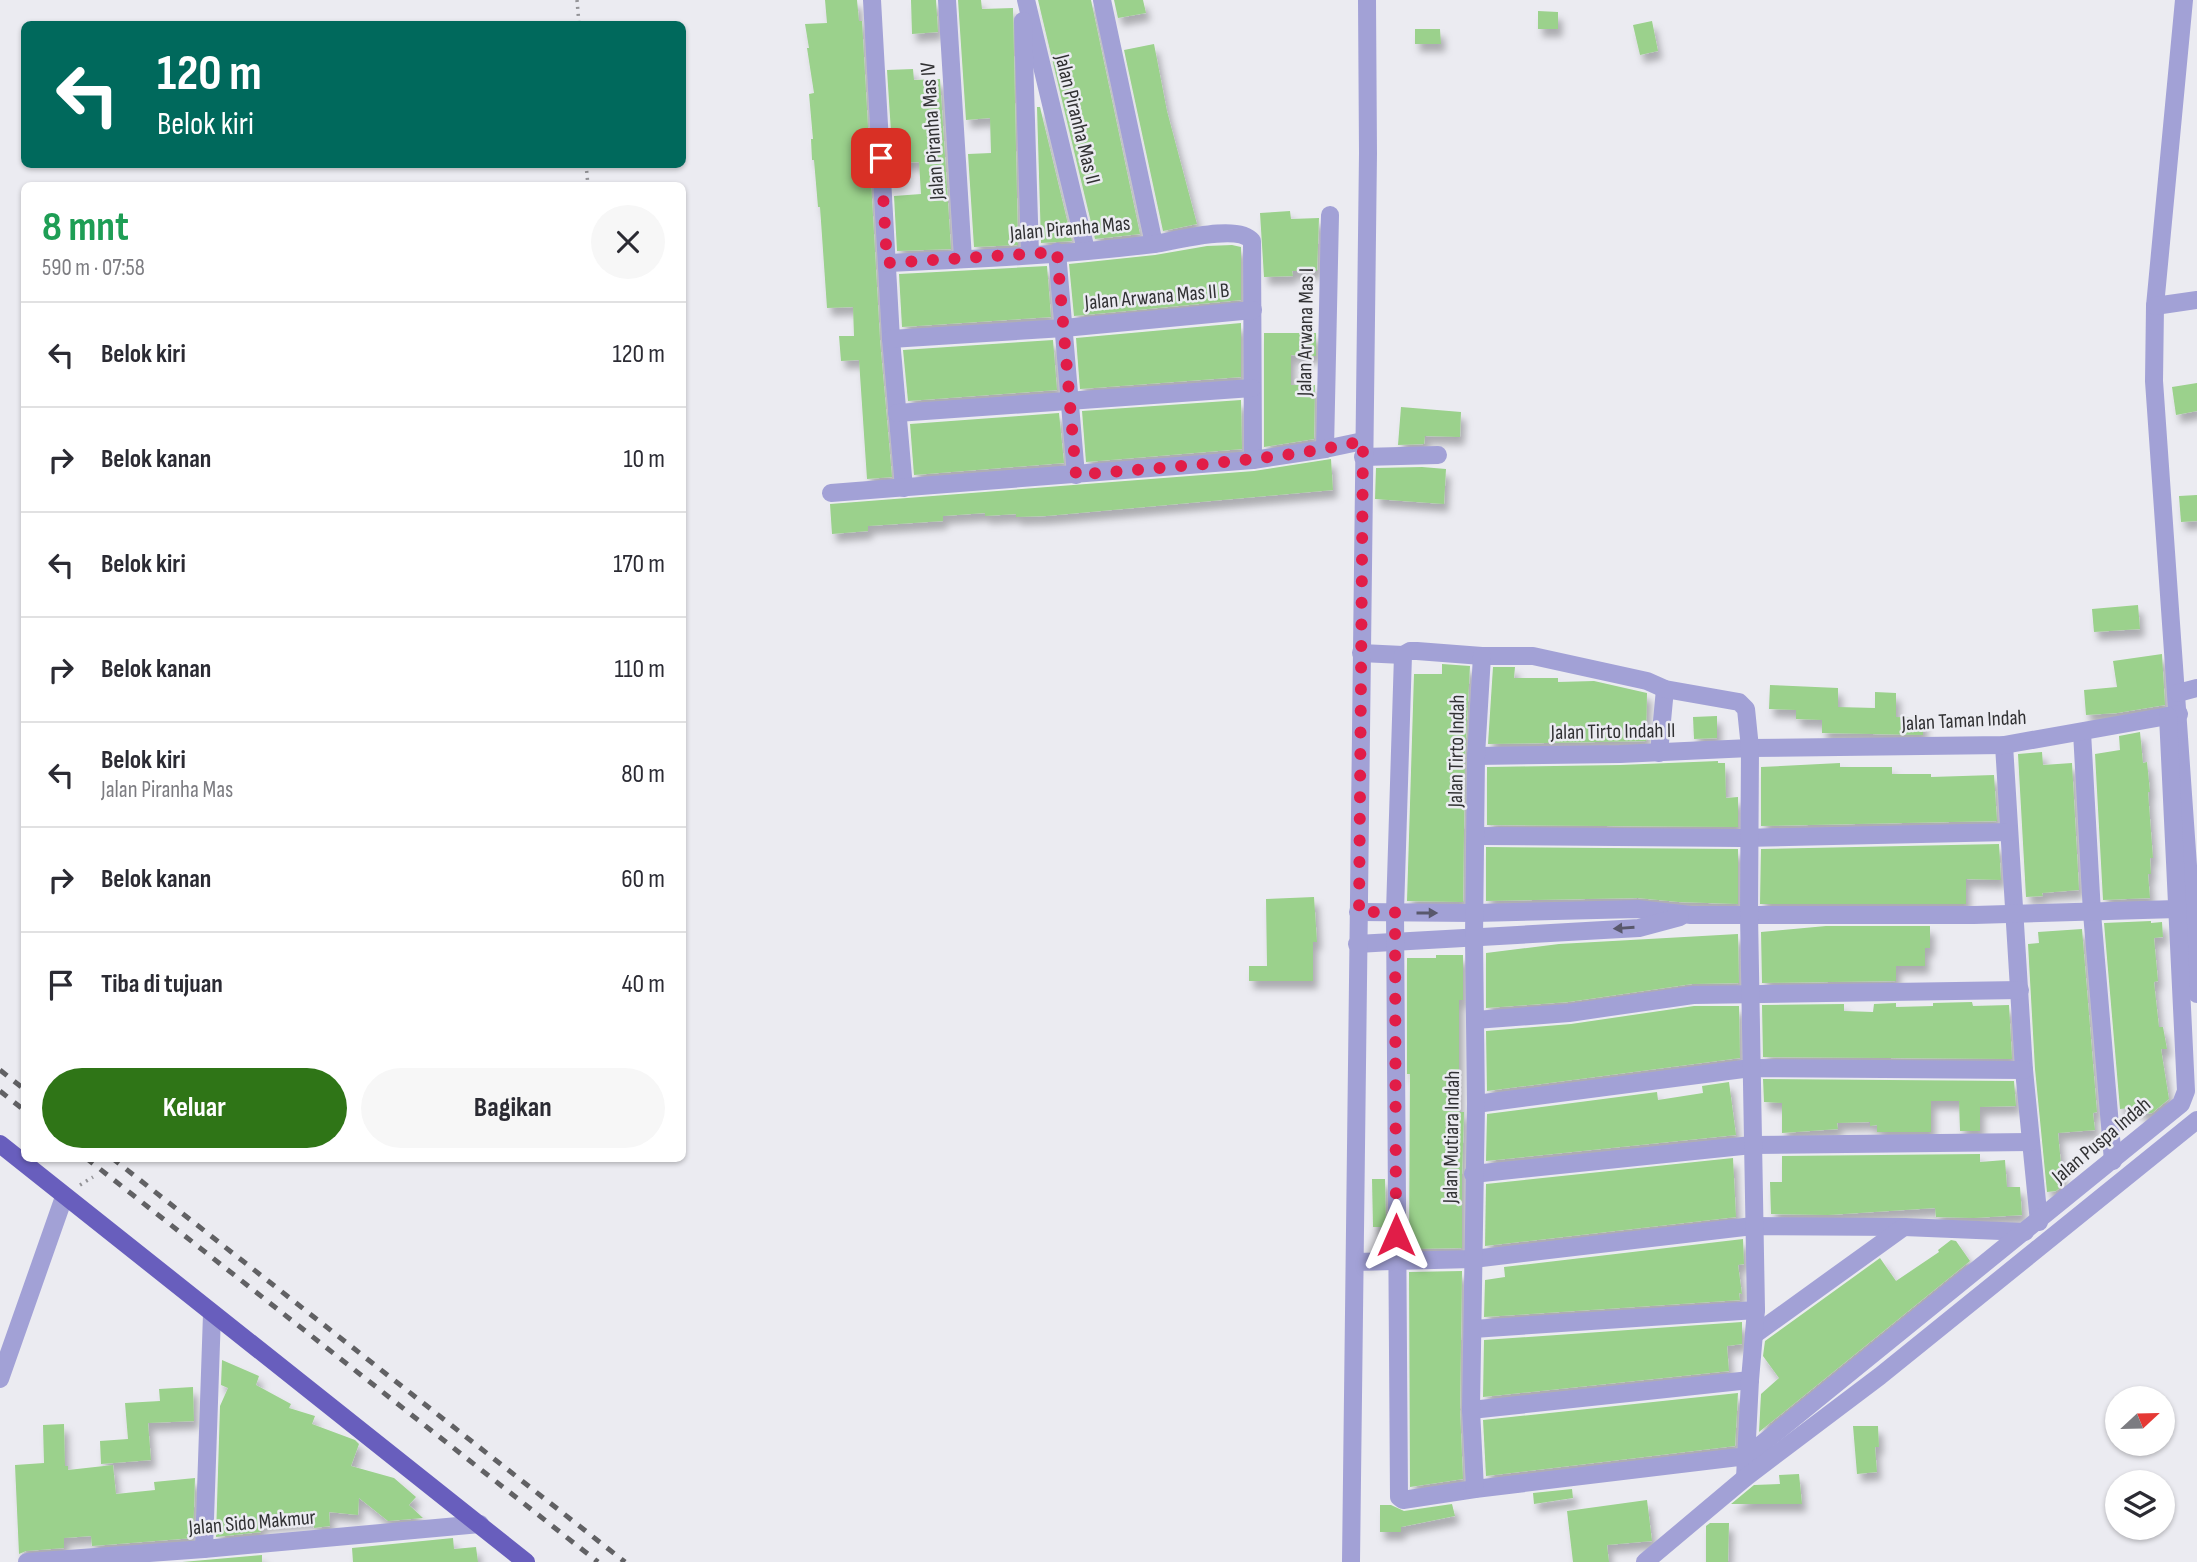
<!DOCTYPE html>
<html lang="id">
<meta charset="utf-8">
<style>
:root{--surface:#fff;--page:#f7f7f7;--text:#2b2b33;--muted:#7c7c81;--line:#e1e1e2;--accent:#2f7517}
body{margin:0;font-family:"Sofia Sans Condensed",sans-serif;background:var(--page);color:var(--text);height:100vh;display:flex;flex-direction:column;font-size:26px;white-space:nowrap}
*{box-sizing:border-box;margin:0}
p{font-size:23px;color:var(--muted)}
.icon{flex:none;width:38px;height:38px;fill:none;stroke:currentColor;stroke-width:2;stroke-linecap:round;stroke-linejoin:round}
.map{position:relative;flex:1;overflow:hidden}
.side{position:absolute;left:21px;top:182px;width:665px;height:980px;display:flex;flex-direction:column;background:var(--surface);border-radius:10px;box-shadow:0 2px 5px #0004}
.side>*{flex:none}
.guide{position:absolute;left:21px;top:21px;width:665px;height:147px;border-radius:10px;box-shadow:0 2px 5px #0004;background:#00695c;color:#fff;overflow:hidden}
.needle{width:46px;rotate:68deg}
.buttons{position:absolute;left:2105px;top:1386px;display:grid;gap:14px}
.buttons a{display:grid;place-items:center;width:70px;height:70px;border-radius:50%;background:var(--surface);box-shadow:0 2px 5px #0004;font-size:35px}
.pin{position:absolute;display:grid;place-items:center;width:60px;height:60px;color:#fff;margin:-30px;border-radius:14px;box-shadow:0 4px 10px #0006}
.me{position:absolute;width:77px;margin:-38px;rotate:0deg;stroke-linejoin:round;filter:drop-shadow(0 0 5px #0008)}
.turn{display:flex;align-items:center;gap:24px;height:147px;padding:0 21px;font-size:32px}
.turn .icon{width:91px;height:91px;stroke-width:2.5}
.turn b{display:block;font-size:49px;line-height:60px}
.round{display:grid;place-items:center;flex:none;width:74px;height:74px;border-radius:37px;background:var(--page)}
.head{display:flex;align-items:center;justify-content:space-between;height:119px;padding:0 21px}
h1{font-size:42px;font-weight:700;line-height:52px;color:#1e9e55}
.cta{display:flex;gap:14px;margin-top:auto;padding:14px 21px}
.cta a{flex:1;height:80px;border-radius:42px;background:var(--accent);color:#fff;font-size:28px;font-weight:700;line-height:80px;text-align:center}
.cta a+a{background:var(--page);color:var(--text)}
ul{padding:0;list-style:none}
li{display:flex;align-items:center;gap:21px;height:105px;padding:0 21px;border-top:2px solid var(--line)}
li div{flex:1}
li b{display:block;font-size:26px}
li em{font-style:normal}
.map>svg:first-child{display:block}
.building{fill:#9bd18c;filter:url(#shadow)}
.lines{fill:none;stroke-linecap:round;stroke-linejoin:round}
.path{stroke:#939397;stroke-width:3.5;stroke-dasharray:2 5;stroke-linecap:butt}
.minor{stroke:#a2a1d6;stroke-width:18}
.major{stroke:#685ebd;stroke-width:18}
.rail{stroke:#616164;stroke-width:5;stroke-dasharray:9 9;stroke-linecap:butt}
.oneway{fill:#59586c}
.route{stroke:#e11d48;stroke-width:12;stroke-dasharray:0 21.6}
.labels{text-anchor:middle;stroke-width:5;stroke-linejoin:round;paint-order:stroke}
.street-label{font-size:21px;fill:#313133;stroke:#ebebf1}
</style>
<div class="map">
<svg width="2197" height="1562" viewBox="0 0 2197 1562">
<defs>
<filter id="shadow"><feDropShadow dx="4.5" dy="8" stdDeviation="3.5" flood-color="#0004"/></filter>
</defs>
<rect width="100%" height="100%" fill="#ebebf1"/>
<g class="building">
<polygon points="825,0 857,0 859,21 862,21 880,340 892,477 867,479 859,360 841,361 839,336 854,336 853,307 827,308 820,207 818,207 814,160 812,160 811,139 813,139 809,94 814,93 807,48 809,48 805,24 827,23"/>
<polygon points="911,0 936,0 938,32 912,34"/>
<polygon points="958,0 981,0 982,9 1013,8 1018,245 974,247 968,154 991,153 990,118 966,120"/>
<polygon points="1038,0 1091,0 1140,234 1095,239"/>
<polygon points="1114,0 1143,0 1146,13 1118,18"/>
<polygon points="1538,11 1558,12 1558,29 1538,29"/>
<polygon points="1652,21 1658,51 1640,55 1633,25"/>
<polygon points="1415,29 1440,29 1441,44 1415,44"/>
<polygon points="1154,44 1167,111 1197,224 1163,231 1124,50"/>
<polygon points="913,69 914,80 940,79 951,249 897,251 894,196 921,194 919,162 893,163 887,70"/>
<polygon points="1037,107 1040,107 1072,241 1041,243"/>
<polygon points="1290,211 1291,219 1319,218 1317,271 1292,271 1293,276 1264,277 1260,213"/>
<polygon points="1232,245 1241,247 1241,300 1074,316 1069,264 1155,255 1207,246"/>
<polygon points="1047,266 1051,317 902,327 899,274"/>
<polygon points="1241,323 1241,377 1080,389 1076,338"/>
<polygon points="1264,333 1316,333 1316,356 1291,355 1291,385 1315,385 1314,439 1264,447"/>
<polygon points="1053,340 1057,390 908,401 903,350"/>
<polygon points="2197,383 2197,411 2176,415 2172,387"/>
<polygon points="1241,400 1242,449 1086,462 1082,411"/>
<polygon points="1401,407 1461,412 1460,437 1425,436 1424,444 1398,445"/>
<polygon points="1059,413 1064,463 914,475 910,424"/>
<polygon points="1331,459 1333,490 1046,516 1016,517 1016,514 985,516 985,513 943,516 943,521 868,526 868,531 832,534 830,504 1254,471"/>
<polygon points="1422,467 1446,469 1444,504 1375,499 1376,468"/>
<polygon points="2197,495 2197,521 2181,522 2179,496"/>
<polygon points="2138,605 2140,629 2094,632 2092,609"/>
<polygon points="2162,654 2165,705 2117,713 2086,715 2084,690 2117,687 2113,661"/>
<polygon points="1442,664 1470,666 1465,756 1463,902 1407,901 1414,674 1442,674"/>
<polygon points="1493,667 1515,667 1514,678 1558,678 1558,682 1594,681 1647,693 1646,741 1488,744"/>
<polygon points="1770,685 1838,688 1838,707 1875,708 1875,692 1896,693 1896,717 1923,718 1923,735 1822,733 1822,720 1796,719 1796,710 1769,709"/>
<polygon points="1717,716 1717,738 1694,739 1693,717"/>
<polygon points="2140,732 2143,763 2147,762 2150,792 2148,792 2153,858 2150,858 2151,874 2148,874 2150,898 2103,900 2095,754 2120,750 2119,736"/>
<polygon points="2042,752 2043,765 2072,763 2079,890 2042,893 2043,896 2026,897 2018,754"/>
<polygon points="1718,761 1718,763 1725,763 1726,798 1738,797 1738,827 1487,825 1487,767 1620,765"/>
<polygon points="1840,763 1840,767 1892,767 1892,774 1931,774 1931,777 1994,775 1997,821 1761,826 1761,767"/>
<polygon points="1999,844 2001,880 1966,879 1966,904 1760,904 1761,849"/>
<polygon points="1486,847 1738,849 1738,904 1679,902 1638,898 1486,901"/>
<polygon points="1314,897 1317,942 1313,942 1313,981 1249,981 1249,966 1267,966 1266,899"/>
<polygon points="2151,921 2151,923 2162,922 2163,937 2154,938 2158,981 2154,982 2159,1027 2163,1027 2167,1049 2161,1049 2169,1099 2152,1113 2140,1114 2139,1107 2120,1109 2104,923"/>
<polygon points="1930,926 1930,948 1925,948 1925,966 1896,966 1896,981 1762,983 1761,932 1826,926"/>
<polygon points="2082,929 2097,1112 2093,1113 2095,1130 2058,1133 2063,1185 2056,1191 2047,1192 2035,1069 2028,944 2039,943 2038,932"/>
<polygon points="1738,934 1739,983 1692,984 1568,1002 1486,1008 1486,953 1559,944"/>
<polygon points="1436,955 1463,955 1463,1000 1459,1000 1459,1112 1464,1112 1462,1174 1462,1248 1409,1249 1410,1074 1407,1074 1407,958 1436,958"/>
<polygon points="1972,1002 1973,1006 2009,1005 2012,1059 1763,1057 1762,1005 1844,1004 1844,1011 1873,1012 1874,1004 1896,1003 1896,1007 1933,1006 1933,1003"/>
<polygon points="1694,1006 1739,1006 1740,1058 1487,1091 1486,1031 1571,1024"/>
<polygon points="1763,1079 2014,1081 2016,1106 1980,1107 1980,1131 1960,1131 1959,1101 1931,1101 1931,1132 1877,1132 1877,1125 1870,1126 1870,1122 1837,1123 1838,1129 1782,1133 1782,1103 1764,1102"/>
<polygon points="1729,1082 1736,1135 1486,1161 1487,1114 1657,1092 1658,1100 1703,1093 1702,1086"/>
<polygon points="1980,1154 1980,1162 2005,1160 2007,1187 2020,1187 2022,1215 1974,1218 1936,1217 1935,1208 1828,1215 1771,1214 1770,1182 1782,1182 1782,1156"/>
<polygon points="1733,1158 1736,1217 1485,1246 1486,1184"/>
<polygon points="1372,1179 1385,1179 1386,1227 1373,1227"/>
<polygon points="1743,1239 1744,1264 1738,1265 1742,1294 1739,1293 1740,1300 1484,1317 1485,1280 1505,1277 1504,1267"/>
<polygon points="1951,1240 1956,1241 1970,1261 1759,1432 1761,1394 1779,1378 1763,1356 1765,1341 1880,1258 1896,1281 1939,1252 1938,1250"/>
<polygon points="1462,1271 1460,1410 1463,1479 1410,1487 1409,1272"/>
<polygon points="1742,1322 1742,1344 1727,1346 1729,1371 1483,1397 1484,1340"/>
<polygon points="222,1360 259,1376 256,1385 291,1404 289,1408 315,1416 312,1424 355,1440 359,1444 351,1466 394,1478 416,1497 409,1505 423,1518 388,1521 359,1498 358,1515 329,1512 330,1526 314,1528 313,1520 261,1524 261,1532 216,1537 220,1406 228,1388 221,1385"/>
<polygon points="193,1387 194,1421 148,1423 151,1460 101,1464 100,1441 128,1439 125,1403 160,1401 159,1389"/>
<polygon points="1738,1393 1735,1446 1486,1476 1483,1420"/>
<polygon points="64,1424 65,1466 68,1466 68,1470 113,1465 116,1494 155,1490 154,1482 195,1478 193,1538 92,1546 91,1536 64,1538 64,1548 26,1551 19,1554 15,1465 44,1463 43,1425"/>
<polygon points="1853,1426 1878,1426 1879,1447 1875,1447 1877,1472 1857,1474"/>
<polygon points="1799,1474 1802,1504 1731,1504 1754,1485 1780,1484 1779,1475"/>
<polygon points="1572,1489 1573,1498 1534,1504 1533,1493"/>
<polygon points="1647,1500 1652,1541 1607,1545 1609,1562 1573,1562 1567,1511"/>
<polygon points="1452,1504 1455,1516 1401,1527 1401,1532 1380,1532 1380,1505 1391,1505 1404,1511"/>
<polygon points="1710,1523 1729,1523 1728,1562 1706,1562 1706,1526"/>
<polygon points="453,1538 454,1549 476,1547 478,1562 353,1562 352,1548"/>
<polygon points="262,1555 262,1562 182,1562 205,1560"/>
</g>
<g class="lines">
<g class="path">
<polyline points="577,0 579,24"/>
<polyline points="586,164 588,186"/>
<polyline points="105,1161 106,1158"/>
<polyline points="80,1185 93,1177"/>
</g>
<g class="minor">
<polyline points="872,0 891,339 904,488"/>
<polyline points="947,0 963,259"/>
<polyline points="1026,0 1086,250"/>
<polyline points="1102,0 1154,244"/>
<polyline points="2184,0 2155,306 2154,381 2197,994"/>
<polyline points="1023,21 1030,254"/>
<polyline points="1057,252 1076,475"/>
<path d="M 887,263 C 976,259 1066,255 1154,244 C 1175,241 1238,223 1252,241 L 1253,460"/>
<polyline points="2155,306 2197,300"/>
<polyline points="891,339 1064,328 1253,310"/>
<polyline points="897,413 1252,388"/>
<polyline points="1325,449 1330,215"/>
<polyline points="1363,457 1438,455"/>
<polyline points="831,493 1253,460 1325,449 1363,441"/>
<polyline points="1361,653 1403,655"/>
<polyline points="2178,693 2197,688"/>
<polyline points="2082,732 2092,913 2113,1161"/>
<polyline points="2004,745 2024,1070 2039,1222"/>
<polyline points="1659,753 1665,689"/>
<polyline points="1476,756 1620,754 1750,748 2004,745 2179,714"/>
<polyline points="1477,836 1741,838 2009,832"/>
<polyline points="1358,912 1475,913 1638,909 1691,915 1974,915 2177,909"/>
<polyline points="1357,944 1639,928 1680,917"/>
<polyline points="1475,1020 1569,1013 1693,995 2020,990"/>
<polyline points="1476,1104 1751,1068 2024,1070"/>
<polyline points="1473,1174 1752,1145 2030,1142"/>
<polyline points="1355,1262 1473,1259 1753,1226 1904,1227 2025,1232"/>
<polyline points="1473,1329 1756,1310"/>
<polyline points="1754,1335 1904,1227"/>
<polyline points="0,1379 64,1197"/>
<polyline points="1471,1410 1750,1380"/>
<polyline points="1745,1478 1750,1380 1756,1310 1749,914 1750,748 1746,709 1739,702 1665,689 1647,681 1533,656 1482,656 1417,651 1410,651 1403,655 1395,912 1399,1497 1403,1500 1475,1489 1747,1456 2181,1104 2186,1091 2168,716"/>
<polyline points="1475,1489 1471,1410 1476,1104 1474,938 1476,756 1482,656"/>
<polyline points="204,1549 212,1314"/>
<polyline points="27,1562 204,1549 480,1524"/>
<polyline points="1351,1562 1368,153 1367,0"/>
<polyline points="1645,1562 1745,1478 1880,1376 2197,1120"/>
</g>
<polyline class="major" points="0,1144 526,1562"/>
<g class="rail">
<polyline points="0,1070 24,1089"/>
<polyline points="0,1091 24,1110"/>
<polyline points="86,1158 598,1562"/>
<polyline points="112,1158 625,1562"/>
</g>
</g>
<defs><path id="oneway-solid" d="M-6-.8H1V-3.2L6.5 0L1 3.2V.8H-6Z" transform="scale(1.75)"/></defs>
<g class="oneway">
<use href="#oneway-solid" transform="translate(1427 913)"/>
<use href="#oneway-solid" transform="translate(1624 928) rotate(176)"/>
</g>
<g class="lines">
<path class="route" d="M 881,158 L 887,263 L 1057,252 L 1076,475 C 1172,466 1269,462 1363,441 L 1359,912 L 1395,912 L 1396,1235"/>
</g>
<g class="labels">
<g class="street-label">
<text transform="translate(1078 119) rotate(76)" y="7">Jalan Piranha Mas II</text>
<text transform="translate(932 131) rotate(-94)" y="7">Jalan Piranha Mas IV</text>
<text transform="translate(1070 228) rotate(-5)" y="7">Jalan Piranha Mas</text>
<text transform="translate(1157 296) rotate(-5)" y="7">Jalan Arwana Mas II B</text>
<text transform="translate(1305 332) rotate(-89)" y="7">Jalan Arwana Mas I</text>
<text transform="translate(1964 720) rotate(-3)" y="7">Jalan Taman Indah</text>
<text transform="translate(1613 731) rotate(-1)" y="7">Jalan Tirto Indah II</text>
<text transform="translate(1456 751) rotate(-89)" y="7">Jalan Tirto Indah</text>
<text transform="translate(1451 1137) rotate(-89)" y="7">Jalan Mutiara Indah</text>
<text transform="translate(2101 1140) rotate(-40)" y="7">Jalan Puspa Indah</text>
<text transform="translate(252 1522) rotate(-5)" y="7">Jalan Sido Makmur</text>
</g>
</g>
</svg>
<div class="buttons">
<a><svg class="needle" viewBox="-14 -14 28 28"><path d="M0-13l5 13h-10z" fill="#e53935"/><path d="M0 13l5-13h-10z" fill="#7c7c81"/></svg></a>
<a><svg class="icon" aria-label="layers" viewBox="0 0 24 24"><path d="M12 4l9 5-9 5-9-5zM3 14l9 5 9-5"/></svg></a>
</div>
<div class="pin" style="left:881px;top:158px;background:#d93025"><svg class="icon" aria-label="arrive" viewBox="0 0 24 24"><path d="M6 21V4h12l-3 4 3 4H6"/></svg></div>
<svg class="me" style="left:1396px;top:1235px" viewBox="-20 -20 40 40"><path d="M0-17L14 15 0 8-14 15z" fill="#e11d48" stroke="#fff" stroke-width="4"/></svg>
<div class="guide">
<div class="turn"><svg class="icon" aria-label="left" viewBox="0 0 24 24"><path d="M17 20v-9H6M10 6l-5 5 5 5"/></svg><div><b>120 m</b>Belok kiri</div></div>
</div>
<section class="side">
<div class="head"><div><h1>8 mnt</h1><p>590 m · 07:58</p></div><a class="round"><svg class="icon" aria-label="close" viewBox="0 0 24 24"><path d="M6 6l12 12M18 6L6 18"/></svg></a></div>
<ul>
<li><svg class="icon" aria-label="left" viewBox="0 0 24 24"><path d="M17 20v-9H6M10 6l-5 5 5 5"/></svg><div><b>Belok kiri</b></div><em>120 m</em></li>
<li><svg class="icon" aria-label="right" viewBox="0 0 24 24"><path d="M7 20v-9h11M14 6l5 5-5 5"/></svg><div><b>Belok kanan</b></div><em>10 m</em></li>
<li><svg class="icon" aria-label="left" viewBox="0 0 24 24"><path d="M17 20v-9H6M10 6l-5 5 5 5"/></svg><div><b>Belok kiri</b></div><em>170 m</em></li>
<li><svg class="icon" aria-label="right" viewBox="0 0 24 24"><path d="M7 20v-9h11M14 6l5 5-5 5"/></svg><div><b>Belok kanan</b></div><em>110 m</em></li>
<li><svg class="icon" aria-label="left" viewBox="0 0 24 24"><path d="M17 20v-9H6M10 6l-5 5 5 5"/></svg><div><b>Belok kiri</b><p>Jalan Piranha Mas</p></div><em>80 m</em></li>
<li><svg class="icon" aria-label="right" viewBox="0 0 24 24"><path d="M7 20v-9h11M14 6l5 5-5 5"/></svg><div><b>Belok kanan</b></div><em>60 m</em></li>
<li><svg class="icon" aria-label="arrive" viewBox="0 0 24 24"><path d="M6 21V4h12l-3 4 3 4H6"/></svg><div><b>Tiba di tujuan</b></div><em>40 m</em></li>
</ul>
<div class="cta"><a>Keluar</a><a>Bagikan</a></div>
</section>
</div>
